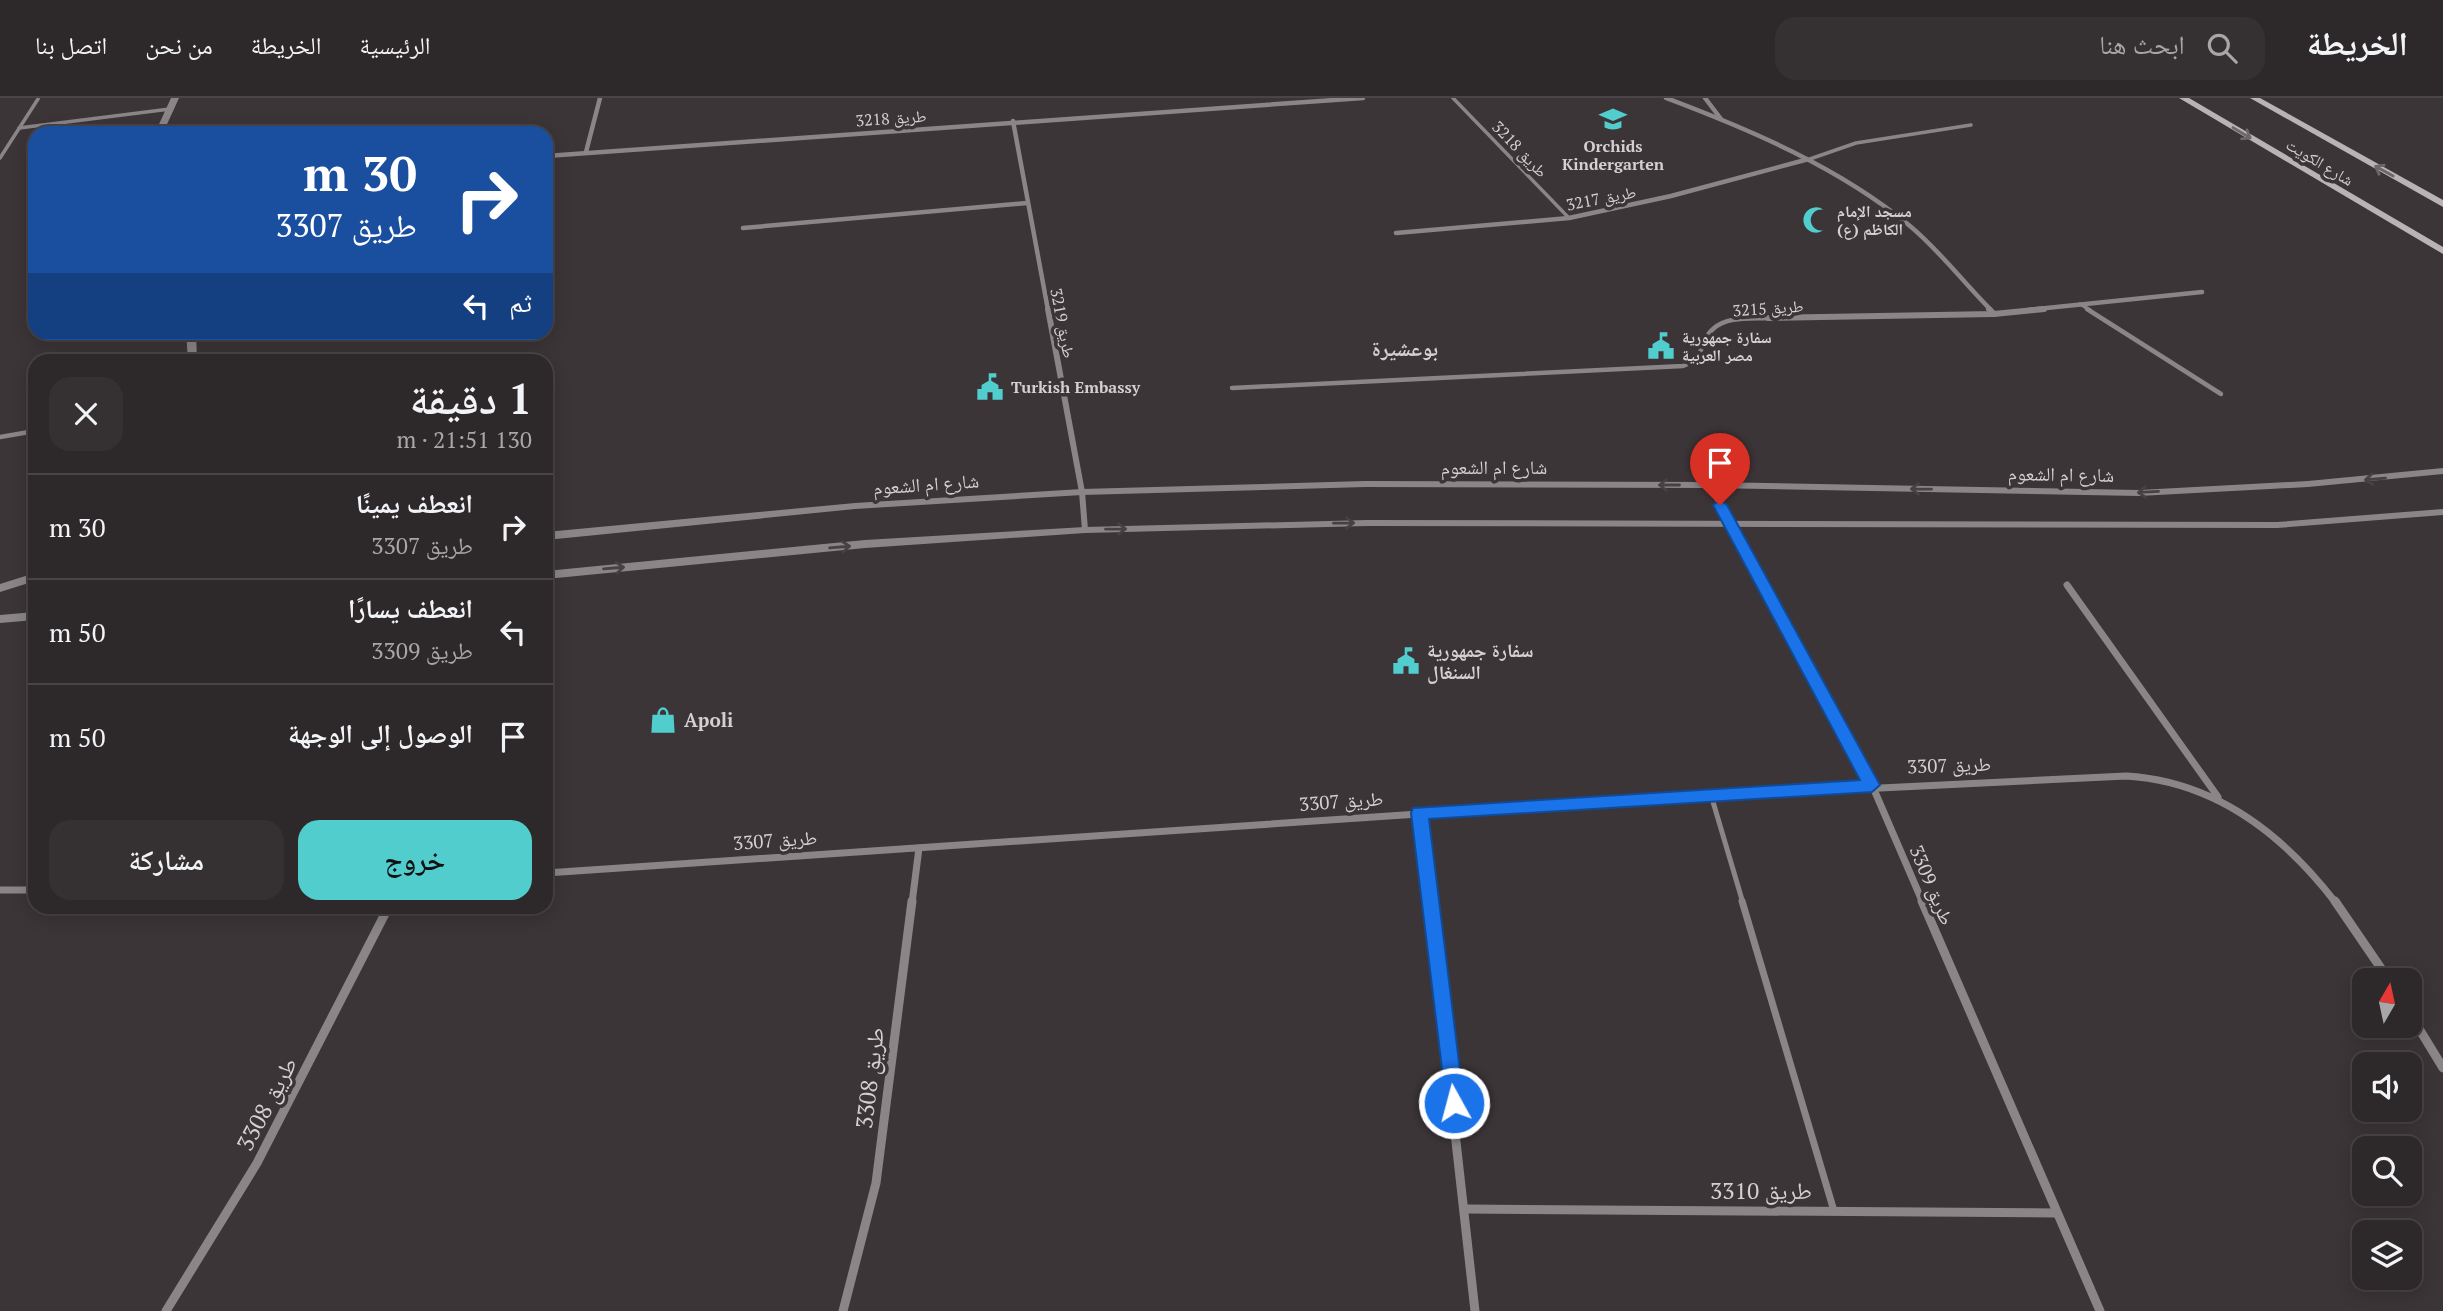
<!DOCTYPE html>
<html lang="ar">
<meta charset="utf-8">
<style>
:root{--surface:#2d282a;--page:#353032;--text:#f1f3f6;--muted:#a7a6a8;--line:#484447;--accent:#52cdce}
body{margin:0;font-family:"PT Serif","Noto Naskh Arabic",serif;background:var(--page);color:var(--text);direction:rtl;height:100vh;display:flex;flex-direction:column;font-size:26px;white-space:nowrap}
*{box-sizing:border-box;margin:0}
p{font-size:23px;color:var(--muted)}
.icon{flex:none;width:38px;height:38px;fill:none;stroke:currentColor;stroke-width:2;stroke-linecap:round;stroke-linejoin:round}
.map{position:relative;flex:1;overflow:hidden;direction:ltr}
.details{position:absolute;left:28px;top:256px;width:525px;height:560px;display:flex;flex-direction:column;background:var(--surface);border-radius:21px;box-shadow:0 4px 18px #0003,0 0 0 2px var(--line);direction:rtl}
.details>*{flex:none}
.guide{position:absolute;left:28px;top:28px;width:525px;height:214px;border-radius:21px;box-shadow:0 4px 18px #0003,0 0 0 2px var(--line);direction:rtl;background:#1a4fa0;color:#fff;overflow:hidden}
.needle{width:46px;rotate:9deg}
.buttons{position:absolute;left:2352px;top:870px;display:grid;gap:14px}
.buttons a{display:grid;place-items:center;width:70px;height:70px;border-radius:14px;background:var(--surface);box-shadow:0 4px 18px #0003,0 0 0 2px var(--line);font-size:35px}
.pin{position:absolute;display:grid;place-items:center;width:60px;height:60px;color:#fff;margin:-72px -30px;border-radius:50% 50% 50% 0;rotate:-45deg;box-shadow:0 0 7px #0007}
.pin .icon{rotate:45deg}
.me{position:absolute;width:77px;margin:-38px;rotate:353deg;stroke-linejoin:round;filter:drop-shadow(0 0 5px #0008)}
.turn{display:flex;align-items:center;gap:24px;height:147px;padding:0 21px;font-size:32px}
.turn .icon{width:91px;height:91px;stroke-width:2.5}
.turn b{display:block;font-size:49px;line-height:60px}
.then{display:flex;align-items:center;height:66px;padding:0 21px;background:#0003;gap:14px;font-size:26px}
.round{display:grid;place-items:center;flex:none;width:74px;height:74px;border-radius:21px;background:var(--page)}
.summary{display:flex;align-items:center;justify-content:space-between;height:119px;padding:0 21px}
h1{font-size:42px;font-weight:600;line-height:52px}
.primary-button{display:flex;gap:14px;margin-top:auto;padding:14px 21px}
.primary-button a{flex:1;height:80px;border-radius:21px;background:var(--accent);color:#111;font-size:28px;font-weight:600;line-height:80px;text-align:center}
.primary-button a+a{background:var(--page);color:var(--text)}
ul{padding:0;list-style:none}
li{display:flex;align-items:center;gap:21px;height:105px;padding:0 21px;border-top:2px solid var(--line)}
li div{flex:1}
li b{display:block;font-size:26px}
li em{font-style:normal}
header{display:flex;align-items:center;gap:42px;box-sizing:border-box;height:98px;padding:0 35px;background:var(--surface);border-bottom:2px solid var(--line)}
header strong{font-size:33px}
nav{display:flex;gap:38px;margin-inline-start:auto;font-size:24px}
.search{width:490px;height:63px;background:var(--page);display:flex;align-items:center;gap:18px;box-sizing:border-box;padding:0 24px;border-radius:21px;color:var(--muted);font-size:26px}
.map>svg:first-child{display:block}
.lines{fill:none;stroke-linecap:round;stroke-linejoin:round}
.service-far3{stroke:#8a8688;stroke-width:3.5}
.service-far2{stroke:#8a8688;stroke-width:4.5}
.service-far1{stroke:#8a8688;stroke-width:5}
.service{stroke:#8a8688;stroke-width:7}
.minor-far3{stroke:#8a8688;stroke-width:4.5}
.minor-far2{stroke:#8a8688;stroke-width:6}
.minor-far1{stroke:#8a8688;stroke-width:7}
.minor{stroke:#8a8688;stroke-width:9}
.tertiary{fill:#8a8688;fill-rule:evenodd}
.secondary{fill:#b9b3b6;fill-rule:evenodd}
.oneway{stroke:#6e676a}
.oneway2{stroke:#484144}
.route{fill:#1a73e8;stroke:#114b97;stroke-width:2}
.labels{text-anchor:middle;stroke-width:7;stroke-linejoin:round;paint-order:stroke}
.far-street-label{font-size:16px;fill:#d4d0d2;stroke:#3c3538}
.far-poi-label{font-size:16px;font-weight:bold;fill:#d4d0d2;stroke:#3c3538;text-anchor:start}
.street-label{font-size:19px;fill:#d4d0d2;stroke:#3c3538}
.poi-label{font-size:19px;font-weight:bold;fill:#d4d0d2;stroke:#3c3538;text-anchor:start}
.far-district-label{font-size:21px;font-weight:bold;fill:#d4d0d2;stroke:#3c3538}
.near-street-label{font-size:23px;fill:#d4d0d2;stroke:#3c3538}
</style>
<header>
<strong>الخريطة</strong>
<div class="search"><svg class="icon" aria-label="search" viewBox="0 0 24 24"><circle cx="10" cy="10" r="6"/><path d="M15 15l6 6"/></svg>ابحث هنا</div>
<nav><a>الرئيسية</a><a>الخريطة</a><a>من نحن</a><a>اتصل بنا</a></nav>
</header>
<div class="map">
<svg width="2443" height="1213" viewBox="0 0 2443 1213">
<rect width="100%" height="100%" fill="#3c3538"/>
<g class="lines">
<g class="service-far3">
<polyline points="1453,0 1569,120"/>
<polyline points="19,30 170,11"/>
<polyline points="0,60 38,1"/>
<polyline points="1807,62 1856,45 1971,27"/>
<polyline points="2080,206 2090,212"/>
</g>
<g class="service-far2">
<polyline points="2087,211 2221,296"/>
<path d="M 1232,290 L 1683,268 C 1708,258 1697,245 1713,231 C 1727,218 1751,221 1768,220"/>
<polyline points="0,339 35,333"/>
</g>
<polyline class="service-far1" points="1711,697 1743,805"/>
<polyline class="service" points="1742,803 1834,1113"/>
<g class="minor-far3">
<path d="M 1666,0 C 1751,32 1840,70 1910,128 C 1939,152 1964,185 1991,212"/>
<polyline points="1705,0 1721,21"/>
<polyline points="1013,23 1048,212"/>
<polyline points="586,54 600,0"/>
<polyline points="546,58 1363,0"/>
<polyline points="743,130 1027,105"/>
<polyline points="1396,135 1569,120 1671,98 1805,62"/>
<polyline points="2028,212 2202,194"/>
</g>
<g class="minor-far2">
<polyline points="1048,211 1082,394 1085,432"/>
<polyline points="1989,211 1994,216"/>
<polyline points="1768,220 1994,216 2044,211"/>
<polyline points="1710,387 1758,476"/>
</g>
<g class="minor-far1">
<polyline points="1757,474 1872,687 1923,805"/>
<polyline points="2067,487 2218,699"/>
<polyline points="1419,715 1430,805"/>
<path d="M 546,775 L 1597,704 L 2126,678 C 2214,683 2283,736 2336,805"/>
<polyline points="0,792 35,792"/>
<polyline points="912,805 919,750"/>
</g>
<g class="minor">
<polyline points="1429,803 1475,1213"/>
<polyline points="1922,803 2100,1213"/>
<polyline points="2335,803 2389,882"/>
<polyline points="2410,916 2443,970"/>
<polyline points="1466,1111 2056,1115"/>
<polyline points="166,1213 257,1065 389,808"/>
<polyline points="843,1213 876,1085 912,803"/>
</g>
<g class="tertiary">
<polygon points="171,0 179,0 163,35 155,35"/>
<polygon points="186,234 196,234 197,262 188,262"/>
<polygon points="2443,370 2443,376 2308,389 2139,398 1710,390 1365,389 1082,397 855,411 546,442 546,434 855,405 1082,391 1365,383 1710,384 2139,392 2308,383"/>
<polygon points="2443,411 2443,417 2277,430 1367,428 1085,435 865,450 546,481 546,473 865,442 1085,429 1367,422 2277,424"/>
<polygon points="35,475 35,483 0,494 0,486"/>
<polygon points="35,514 35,522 0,525 0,517"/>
</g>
<g class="secondary">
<polygon points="2179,0 2189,0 2443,149 2443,156"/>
<polygon points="2250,0 2260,0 2443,102 2443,109"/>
</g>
</g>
<defs><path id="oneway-shaft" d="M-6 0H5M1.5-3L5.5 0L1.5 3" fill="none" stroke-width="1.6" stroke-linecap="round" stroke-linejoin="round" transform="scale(1.75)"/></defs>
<g class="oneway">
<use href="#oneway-shaft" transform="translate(2242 35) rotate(31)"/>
<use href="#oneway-shaft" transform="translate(2384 73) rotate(-151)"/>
</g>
<g class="oneway2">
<use href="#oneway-shaft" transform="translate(2375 381) rotate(175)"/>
<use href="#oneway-shaft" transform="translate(1669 387) rotate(-180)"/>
<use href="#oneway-shaft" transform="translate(1921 391) rotate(-179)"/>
<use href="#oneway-shaft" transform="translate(2148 394) rotate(177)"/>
<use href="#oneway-shaft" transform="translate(1344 425) rotate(-1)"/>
<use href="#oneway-shaft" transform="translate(1116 431) rotate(-1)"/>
<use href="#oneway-shaft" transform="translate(840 449) rotate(-5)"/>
<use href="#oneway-shaft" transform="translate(614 470) rotate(-5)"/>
</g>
<polygon class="route" points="1720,402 1727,407 1880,687 1872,694 1429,721 1464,1005 1461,1012 1454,1015 1447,1012 1411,715 1413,710 1860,682 1713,407"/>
<defs>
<symbol id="school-bare" viewBox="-9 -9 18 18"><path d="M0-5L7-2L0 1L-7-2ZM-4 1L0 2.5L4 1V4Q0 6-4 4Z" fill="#52cdce" stroke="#3c3538" stroke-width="2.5" paint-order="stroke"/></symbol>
<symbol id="mosque-bare" viewBox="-9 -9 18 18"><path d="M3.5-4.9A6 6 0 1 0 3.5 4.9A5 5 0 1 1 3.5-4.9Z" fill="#52cdce" stroke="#3c3538" stroke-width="2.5" paint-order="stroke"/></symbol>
<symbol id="civic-bare" viewBox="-9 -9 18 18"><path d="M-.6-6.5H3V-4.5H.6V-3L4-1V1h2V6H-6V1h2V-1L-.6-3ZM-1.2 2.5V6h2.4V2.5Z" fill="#52cdce" stroke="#3c3538" stroke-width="2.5" paint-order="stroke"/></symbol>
<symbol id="shop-bare" viewBox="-9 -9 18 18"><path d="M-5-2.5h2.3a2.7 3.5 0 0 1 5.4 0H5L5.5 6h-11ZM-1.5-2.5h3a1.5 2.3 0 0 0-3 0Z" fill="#52cdce" stroke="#3c3538" stroke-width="2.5" paint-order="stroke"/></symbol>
</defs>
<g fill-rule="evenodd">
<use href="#school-bare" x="1594" y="2" width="38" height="38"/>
<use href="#mosque-bare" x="1797" y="103" width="38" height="38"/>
<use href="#civic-bare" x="1642" y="229" width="38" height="38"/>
<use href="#civic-bare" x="971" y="270" width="38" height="38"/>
<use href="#civic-bare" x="1387" y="544" width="38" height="38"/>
<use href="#shop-bare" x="644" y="603" width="38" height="38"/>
</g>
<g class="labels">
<g class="far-street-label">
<text transform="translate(891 20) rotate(-4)" y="6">طريق 3218</text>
<text transform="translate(1520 51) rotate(46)" y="6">طريق 3218</text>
<text transform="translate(2320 64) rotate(31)" y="6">شارع الكويت</text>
<text transform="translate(1601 100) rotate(-11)" y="6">طريق 3217</text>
<text transform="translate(1768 210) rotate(-4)" y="6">طريق 3215</text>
<text transform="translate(1063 225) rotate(79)" y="6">طريق 3219</text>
</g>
<g class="far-poi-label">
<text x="1613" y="54" text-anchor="middle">Orchids<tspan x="1613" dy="18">Kindergarten</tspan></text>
<text x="1837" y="119">مسجد الإمام<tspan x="1837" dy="18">الكاظم (ع)</tspan></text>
<text x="1682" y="245">سفارة جمهورية<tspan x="1682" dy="18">مصر العربية</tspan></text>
<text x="1011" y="295">Turkish Embassy</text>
</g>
<g class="street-label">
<text x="1494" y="376">شارع ام الشعوم</text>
<text transform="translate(2061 376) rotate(1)" y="7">شارع ام الشعوم</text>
<text transform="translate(926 386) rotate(-4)" y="7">شارع ام الشعوم</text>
<text transform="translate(1949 667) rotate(-2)" y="7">طريق 3307</text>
<text transform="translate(1341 703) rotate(-4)" y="7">طريق 3307</text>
<text transform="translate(775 742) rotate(-4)" y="7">طريق 3307</text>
<text transform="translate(1932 787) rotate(67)" y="7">طريق 3309</text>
</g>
<g class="poi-label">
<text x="1427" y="559">سفارة جمهورية<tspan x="1427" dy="22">السنغال</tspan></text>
<text x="684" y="629">Apoli</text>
</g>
<g class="far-district-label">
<text x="1405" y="258">بوعشيرة</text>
</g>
<g class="near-street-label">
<text transform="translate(870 980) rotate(-83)" y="8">طريق 3308</text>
<text transform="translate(267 1006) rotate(-62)" y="8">طريق 3308</text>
<text x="1761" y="1101">طريق 3310</text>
</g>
</g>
</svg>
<div class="buttons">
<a><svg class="needle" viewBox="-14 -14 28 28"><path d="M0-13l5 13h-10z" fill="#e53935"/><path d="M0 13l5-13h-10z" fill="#a7a6a8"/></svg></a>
<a><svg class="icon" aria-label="sound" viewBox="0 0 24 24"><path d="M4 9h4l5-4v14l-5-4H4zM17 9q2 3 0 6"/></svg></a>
<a><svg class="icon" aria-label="search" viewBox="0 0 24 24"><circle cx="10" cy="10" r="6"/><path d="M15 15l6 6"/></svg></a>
<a><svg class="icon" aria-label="layers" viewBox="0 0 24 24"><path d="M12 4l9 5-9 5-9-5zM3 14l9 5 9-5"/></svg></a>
</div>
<div class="pin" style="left:1720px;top:407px;background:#d93025"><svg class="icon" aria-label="arrive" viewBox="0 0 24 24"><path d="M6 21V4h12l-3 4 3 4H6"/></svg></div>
<svg class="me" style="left:1454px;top:1005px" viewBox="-20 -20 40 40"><circle r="17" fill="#1a73e8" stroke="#fff" stroke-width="3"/><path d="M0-11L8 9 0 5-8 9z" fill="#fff"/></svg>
<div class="guide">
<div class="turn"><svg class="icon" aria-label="right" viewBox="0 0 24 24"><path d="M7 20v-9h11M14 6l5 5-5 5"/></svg><div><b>30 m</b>طريق 3307</div></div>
<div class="then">ثم<svg class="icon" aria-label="left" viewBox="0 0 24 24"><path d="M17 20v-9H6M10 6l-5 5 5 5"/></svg></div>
</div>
<section class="details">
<div class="summary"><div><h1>1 دقيقة</h1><p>130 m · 21:51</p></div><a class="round"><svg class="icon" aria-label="close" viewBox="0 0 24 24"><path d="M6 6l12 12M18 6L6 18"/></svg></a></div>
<ul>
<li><svg class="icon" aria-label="right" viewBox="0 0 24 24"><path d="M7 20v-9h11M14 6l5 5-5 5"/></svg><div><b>انعطف يمينًا</b><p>طريق 3307</p></div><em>30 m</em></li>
<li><svg class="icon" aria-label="left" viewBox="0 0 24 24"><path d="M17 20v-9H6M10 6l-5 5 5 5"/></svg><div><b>انعطف يسارًا</b><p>طريق 3309</p></div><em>50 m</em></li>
<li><svg class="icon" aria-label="arrive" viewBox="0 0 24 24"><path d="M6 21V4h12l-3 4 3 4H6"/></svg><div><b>الوصول إلى الوجهة</b></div><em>50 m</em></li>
</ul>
<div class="primary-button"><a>خروج</a><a>مشاركة</a></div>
</section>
</div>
